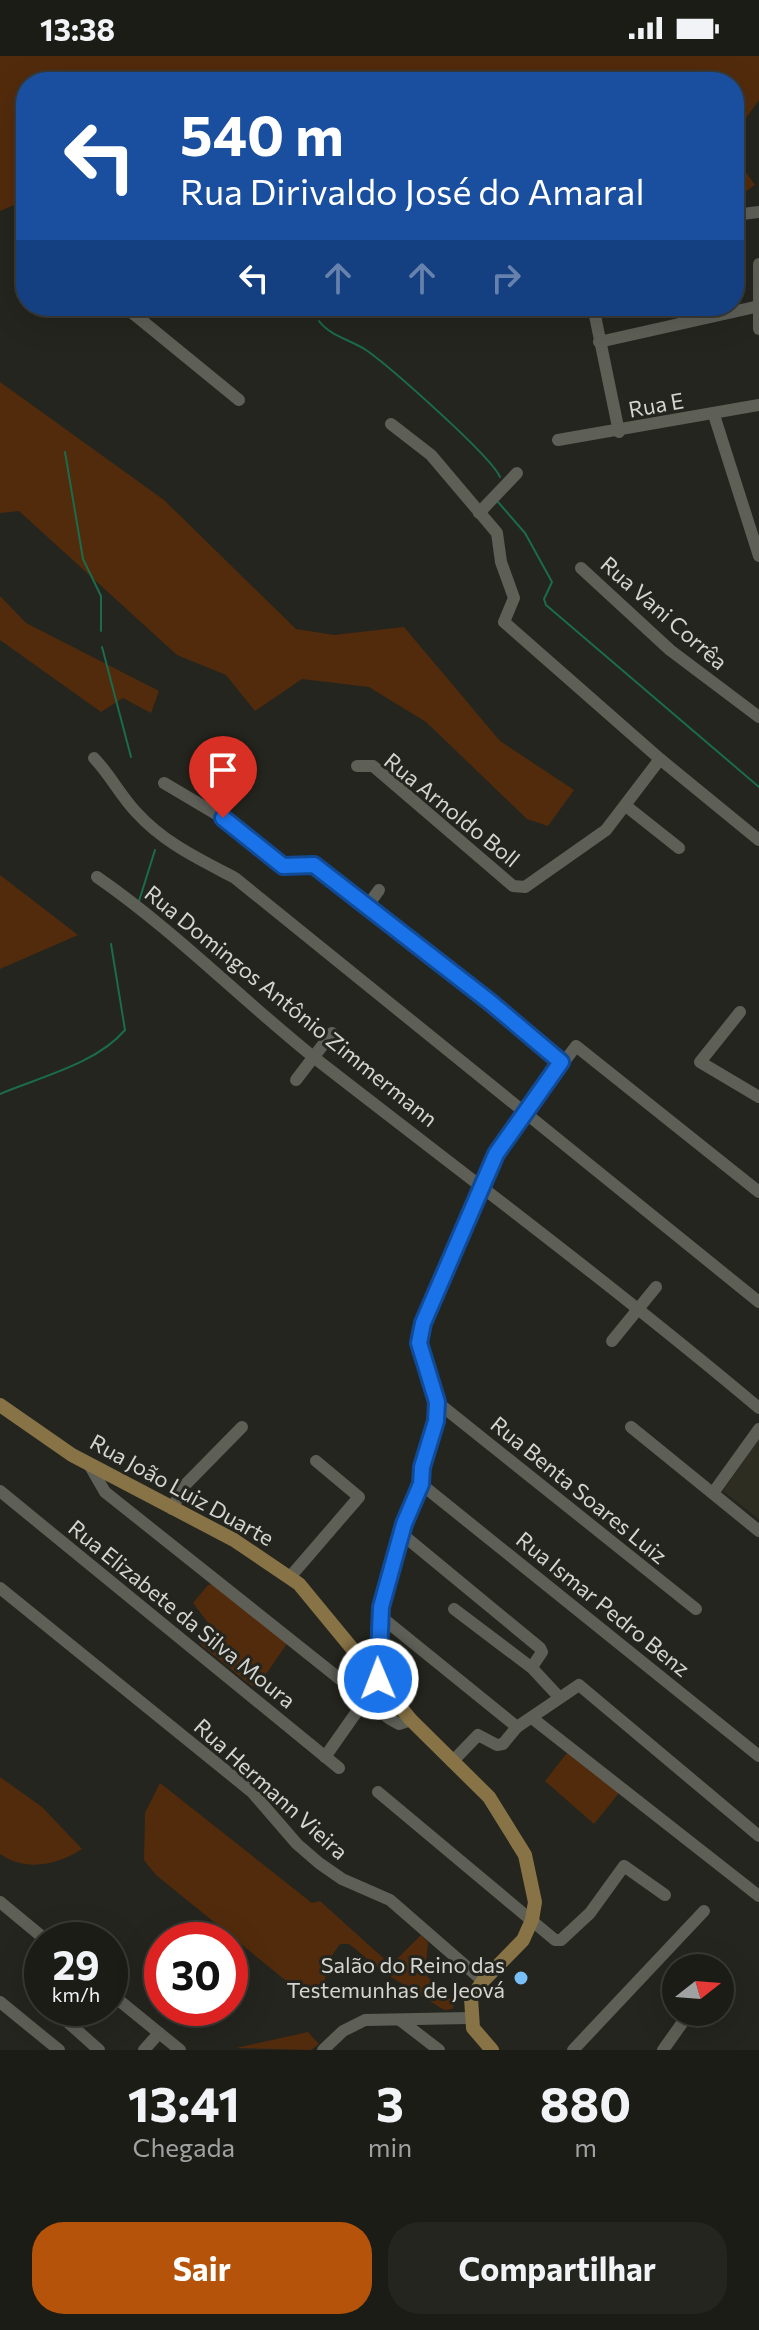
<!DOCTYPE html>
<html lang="pt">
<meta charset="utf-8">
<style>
:root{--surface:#1b1c16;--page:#24251f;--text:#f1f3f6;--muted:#a0a1a1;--line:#393a35;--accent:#b45309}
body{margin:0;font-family:Commissioner,sans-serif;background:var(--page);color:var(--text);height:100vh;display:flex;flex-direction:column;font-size:30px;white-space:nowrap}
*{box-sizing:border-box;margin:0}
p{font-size:26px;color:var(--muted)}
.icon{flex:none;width:44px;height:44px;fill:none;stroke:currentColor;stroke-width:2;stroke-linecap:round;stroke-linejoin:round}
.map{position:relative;height:1994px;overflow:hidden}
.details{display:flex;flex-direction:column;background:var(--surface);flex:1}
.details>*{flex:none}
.guide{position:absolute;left:16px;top:16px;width:728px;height:244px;border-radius:32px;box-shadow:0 8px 32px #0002,0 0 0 2px var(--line);background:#1a4fa0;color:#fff;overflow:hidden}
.needle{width:52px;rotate:73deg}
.buttons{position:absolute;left:662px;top:1898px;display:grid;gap:16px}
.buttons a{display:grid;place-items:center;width:72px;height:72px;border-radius:50%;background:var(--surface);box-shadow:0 8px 32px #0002,0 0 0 2px var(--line);font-size:40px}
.speed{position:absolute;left:24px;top:1866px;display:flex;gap:16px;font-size:40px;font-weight:700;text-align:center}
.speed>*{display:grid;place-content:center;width:104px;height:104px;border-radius:50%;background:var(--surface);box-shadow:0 8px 32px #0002,0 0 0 2px var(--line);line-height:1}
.speed small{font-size:20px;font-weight:400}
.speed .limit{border:12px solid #d22;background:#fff;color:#111}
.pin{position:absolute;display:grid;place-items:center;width:68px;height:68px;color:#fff;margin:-82px -34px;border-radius:50% 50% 50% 0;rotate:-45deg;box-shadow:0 0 8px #0007}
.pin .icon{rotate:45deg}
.me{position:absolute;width:88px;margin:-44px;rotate:359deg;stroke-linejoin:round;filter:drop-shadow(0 0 6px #0008)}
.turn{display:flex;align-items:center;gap:28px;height:168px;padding:0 32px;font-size:36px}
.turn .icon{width:104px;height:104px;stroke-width:2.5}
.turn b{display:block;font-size:56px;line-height:68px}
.lanes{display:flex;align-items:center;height:76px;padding:0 32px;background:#0003;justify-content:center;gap:40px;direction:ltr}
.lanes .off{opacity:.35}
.eta{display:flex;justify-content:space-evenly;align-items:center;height:136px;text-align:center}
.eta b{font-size:48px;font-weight:700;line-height:56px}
.primary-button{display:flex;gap:16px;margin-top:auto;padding:16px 32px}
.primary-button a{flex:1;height:92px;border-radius:32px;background:var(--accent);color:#fff;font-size:32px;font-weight:700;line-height:92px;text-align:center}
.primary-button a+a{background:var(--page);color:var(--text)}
.status{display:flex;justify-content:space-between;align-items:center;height:56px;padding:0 40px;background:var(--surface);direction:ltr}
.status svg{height:22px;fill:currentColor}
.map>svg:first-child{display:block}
.built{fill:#2d2e21}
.green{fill:#522b0c}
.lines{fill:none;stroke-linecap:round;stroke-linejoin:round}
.stream{stroke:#1b6b4d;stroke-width:2}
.minor{stroke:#5e5f57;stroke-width:12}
.major{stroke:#887346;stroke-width:14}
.route-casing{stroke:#114b97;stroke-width:20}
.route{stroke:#1a73e8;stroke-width:14}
.poi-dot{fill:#79bff8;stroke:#24251e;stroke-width:3}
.labels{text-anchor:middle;stroke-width:6;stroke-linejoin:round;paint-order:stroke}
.street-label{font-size:22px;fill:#d4d4d0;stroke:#24251e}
.poi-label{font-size:22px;fill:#d4d4d0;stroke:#24251e;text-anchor:end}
</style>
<div class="status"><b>13:38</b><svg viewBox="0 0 49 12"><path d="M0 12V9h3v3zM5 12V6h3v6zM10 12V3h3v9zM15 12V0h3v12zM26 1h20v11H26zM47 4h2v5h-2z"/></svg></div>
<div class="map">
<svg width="759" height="1994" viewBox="0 0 759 1994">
<rect width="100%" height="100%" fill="#24251e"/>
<polygon class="built" points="759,1383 759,1463 723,1435"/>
<g class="green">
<polygon points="0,0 759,0 759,44 741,69 743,112 755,129 734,143 734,26 26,26 26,144 0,155"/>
<polygon points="0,326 164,444 296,573 334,579 404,571 500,685 574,734 548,770 527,763 426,666 369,631 302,623 255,655 226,619 177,599 19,455 0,457"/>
<polygon points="0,540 26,567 159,635 151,657 123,642 101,656 0,584"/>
<polygon points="0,819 78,879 0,913"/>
<polygon points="214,1528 288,1586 258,1630 252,1630 199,1587 209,1568 193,1547 208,1529"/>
<polygon points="567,1697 619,1737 594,1768 545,1725"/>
<path d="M 0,1721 L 42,1751 L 82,1793 C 58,1809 25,1816 0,1798 Z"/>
<path d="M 160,1727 L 312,1847 L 320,1845 L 391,1909 L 421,1879 L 428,1886 L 425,1917 C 434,1930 446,1935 454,1949 L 452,1953 L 444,1954 L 385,1917 L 349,1888 L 340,1888 L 331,1901 L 321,1937 L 306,1941 L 156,1819 L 144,1804 L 145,1757 Z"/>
<polygon points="308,1976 319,1988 311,1994 236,1992"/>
</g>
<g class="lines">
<g class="stream">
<path d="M 319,265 C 330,280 351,284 366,294 C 389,310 491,400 500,421"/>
<polyline points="65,396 83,503 101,540 101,575"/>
<polyline points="498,446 525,477 552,526 544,543 546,549 759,731"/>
<polyline points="102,591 131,701"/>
<polyline points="139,845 155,794"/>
<path d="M 0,1038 C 40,1021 96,1008 125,974 L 111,888"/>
</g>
<g class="minor">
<polyline points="734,159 759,156"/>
<polyline points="759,208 759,273"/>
<polyline points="124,250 239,344"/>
<polyline points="593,250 619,376"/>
<polyline points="599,286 759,250"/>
<polyline points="714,359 759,500"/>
<polyline points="391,368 431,399 497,477 501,506 514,542 504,566 660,703 759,784"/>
<polyline points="558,384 759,349"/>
<polyline points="479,457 517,417"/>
<polyline points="581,512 670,594 759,661"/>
<path d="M 94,702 C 111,720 120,739 136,756 C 164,787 199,803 235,822 L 759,1246"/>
<polyline points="357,710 373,710 513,830 525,831 606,774 660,703"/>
<polyline points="164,727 223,762 283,810 314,809 487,943 561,1006"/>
<polyline points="626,750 679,792"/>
<path d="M 97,821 C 175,875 242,944 316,1003 C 465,1119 615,1231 759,1352"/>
<polyline points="366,852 379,834"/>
<polyline points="740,956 700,1006 759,1041"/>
<polyline points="296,1024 332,977"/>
<polyline points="612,1285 656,1231"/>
<polyline points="437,1346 696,1553"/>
<polyline points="631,1371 759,1475"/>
<polyline points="90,1410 105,1436 390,1663 399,1668 411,1664"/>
<polyline points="421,1428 759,1700"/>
<polyline points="0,1435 339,1712"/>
<polyline points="713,1437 759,1373"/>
<polyline points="172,1453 184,1430 242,1371"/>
<polyline points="403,1479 540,1592 542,1596 532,1611"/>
<polyline points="290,1521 359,1441 316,1405"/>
<polyline points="0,1532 252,1736 297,1788 319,1807 342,1823 390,1844 483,1925"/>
<polyline points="454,1553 532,1612 559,1641"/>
<polyline points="380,1560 517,1671"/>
<polyline points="378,1623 381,1551 404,1468 421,1428 422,1411 436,1365 435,1339 419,1287 421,1274 500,1091 576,990 759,1136"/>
<polyline points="532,1662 759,1840"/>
<polyline points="325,1701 365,1644"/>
<polyline points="452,1706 478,1679 497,1689 503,1688 517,1671 579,1629 759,1780"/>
<polyline points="378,1736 555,1884 561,1884 590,1857 624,1810 665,1839"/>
<polyline points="0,1846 46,1884"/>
<polyline points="110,1937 180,1994"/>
<polyline points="0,1946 59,1994"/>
<polyline points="52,1952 99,1994"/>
<polyline points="400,1964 439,1994"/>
<polyline points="144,1994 159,1977"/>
<polyline points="323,1994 343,1975 365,1964 469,1962"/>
<polyline points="573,1994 704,1855"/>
<polyline points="663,1994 690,1956"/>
</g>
<polyline class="major" points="0,1349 72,1399 234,1484 299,1528 411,1664 489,1741 525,1799 535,1846 532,1864 523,1884 483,1925 471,1942 473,1972 492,1994"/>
</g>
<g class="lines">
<defs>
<polyline id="route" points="223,762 283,810 314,809 490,946 561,1006 496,1098 423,1267 419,1287 437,1346 436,1365 422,1411 421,1428 404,1468 381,1551 378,1623"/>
</defs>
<use href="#route" class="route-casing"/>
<use href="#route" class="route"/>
</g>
<circle class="poi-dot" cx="521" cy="1922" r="8"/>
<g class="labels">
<g class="street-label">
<text transform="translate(656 349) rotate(-10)" y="8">Rua E</text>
<text transform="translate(664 557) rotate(41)" y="8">Rua Vani Corrêa</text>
<text transform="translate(452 754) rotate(39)" y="8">Rua Arnoldo Boll</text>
<text transform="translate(291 950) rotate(39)" y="8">Rua Domingos Antônio Zimmermann</text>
<text transform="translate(182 1434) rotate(29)" y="8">Rua João Luiz Duarte</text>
<text transform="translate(579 1434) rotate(39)" y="8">Rua Benta Soares Luiz</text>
<text transform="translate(603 1548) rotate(39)" y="8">Rua Ismar Pedro Benz</text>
<text transform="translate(182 1558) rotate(39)" y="8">Rua Elizabete da Silva Moura</text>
<text transform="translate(271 1733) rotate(42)" y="8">Rua Hermann Vieira</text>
</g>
<g class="poi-label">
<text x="505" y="1917">Salão do Reino das<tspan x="505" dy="25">Testemunhas de Jeová</tspan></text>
</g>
</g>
</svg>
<div class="buttons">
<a><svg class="needle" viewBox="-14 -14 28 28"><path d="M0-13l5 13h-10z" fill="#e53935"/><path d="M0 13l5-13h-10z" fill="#a0a1a1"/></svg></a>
</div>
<div class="speed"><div>29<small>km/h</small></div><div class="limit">30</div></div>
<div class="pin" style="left:223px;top:762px;background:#d93025"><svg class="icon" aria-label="arrive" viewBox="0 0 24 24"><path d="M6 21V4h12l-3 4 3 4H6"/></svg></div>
<svg class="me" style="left:378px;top:1623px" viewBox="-20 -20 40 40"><circle r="17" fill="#1a73e8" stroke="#fff" stroke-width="3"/><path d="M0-11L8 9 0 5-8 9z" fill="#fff"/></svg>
<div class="guide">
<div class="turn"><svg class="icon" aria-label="left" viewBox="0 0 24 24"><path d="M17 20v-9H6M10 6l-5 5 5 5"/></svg><div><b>540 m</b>Rua Dirivaldo José do Amaral</div></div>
<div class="lanes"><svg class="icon" aria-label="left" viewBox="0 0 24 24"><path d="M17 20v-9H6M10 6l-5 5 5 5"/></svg><svg class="icon off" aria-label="ahead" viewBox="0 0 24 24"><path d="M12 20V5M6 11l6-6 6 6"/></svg><svg class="icon off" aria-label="ahead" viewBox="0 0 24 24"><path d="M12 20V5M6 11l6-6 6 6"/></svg><svg class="icon off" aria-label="right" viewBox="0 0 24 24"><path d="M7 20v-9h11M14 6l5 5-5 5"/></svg></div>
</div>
</div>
<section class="details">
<div class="eta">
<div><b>13:41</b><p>Chegada</p></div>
<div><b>3</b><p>min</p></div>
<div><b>880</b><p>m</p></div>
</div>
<div class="primary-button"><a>Sair</a><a>Compartilhar</a></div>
</section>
